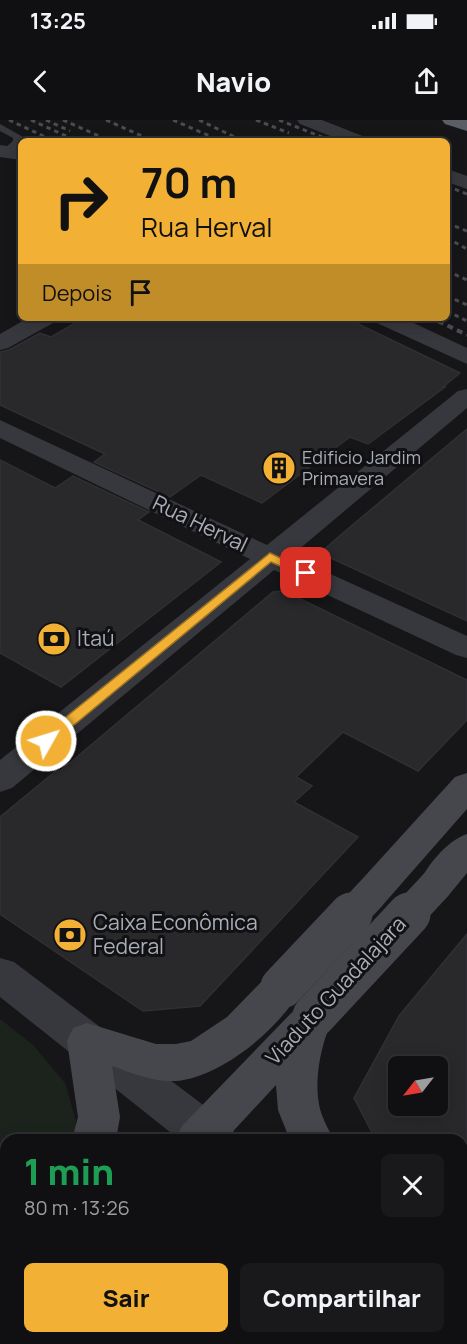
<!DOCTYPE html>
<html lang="pt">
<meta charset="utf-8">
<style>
:root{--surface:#101012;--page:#19191b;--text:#f1f3f6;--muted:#9c9d9f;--line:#303032;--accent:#f2b134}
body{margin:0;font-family:Manrope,sans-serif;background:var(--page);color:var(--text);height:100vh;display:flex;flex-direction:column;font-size:22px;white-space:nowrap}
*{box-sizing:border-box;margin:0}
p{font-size:20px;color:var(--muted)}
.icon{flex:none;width:33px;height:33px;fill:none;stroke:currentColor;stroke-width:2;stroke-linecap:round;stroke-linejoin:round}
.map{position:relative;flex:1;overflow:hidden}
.sheet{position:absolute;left:0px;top:1014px;width:468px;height:210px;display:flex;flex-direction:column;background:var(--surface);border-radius:18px 18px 0 0;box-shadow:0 3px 15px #0003,0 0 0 2px var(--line)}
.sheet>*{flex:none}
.guide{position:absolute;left:18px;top:18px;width:432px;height:183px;border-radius:9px;box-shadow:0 3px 15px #0003,0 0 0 2px var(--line);background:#f2b134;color:#111;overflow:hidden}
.needle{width:39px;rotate:239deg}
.buttons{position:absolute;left:388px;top:936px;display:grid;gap:12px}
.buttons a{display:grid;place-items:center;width:60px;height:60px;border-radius:9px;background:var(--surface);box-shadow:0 3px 15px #0003,0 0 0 2px var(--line);font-size:30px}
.pin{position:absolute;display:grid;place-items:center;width:51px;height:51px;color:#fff;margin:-26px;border-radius:12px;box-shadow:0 3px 9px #0006}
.me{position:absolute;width:66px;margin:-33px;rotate:51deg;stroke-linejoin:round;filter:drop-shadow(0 0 4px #0008)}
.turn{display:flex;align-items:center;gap:21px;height:126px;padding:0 24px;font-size:27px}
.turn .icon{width:78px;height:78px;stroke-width:2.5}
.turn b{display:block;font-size:42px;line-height:51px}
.then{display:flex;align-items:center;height:57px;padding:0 24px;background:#0003;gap:12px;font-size:22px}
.round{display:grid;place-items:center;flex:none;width:63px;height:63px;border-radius:9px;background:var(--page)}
.summary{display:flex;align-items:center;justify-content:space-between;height:102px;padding:0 24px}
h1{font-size:36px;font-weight:800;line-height:45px;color:#1e9e55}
.primary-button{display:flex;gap:12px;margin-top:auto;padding:12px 24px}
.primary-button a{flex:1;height:69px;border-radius:9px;background:var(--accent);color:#111;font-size:24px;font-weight:800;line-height:69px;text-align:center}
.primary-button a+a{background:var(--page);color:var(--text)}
.status{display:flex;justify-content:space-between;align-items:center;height:42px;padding:0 30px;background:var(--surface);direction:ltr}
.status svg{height:16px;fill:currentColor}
header{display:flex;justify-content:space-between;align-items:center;height:78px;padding:0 24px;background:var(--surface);font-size:27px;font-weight:800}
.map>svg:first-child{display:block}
.built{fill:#222225}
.green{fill:#1c231d}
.building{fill:#29292c;stroke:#303034;stroke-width:1.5;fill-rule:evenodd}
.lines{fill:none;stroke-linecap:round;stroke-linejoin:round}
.service{fill:#37383d;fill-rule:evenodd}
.minor{fill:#37383d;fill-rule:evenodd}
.tertiary{fill:#37383d;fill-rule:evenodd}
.secondary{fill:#45474d;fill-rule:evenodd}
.trunk{fill:#5b5e65;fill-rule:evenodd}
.rail-far1{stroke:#4a4c52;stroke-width:3;stroke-dasharray:4.5 4;stroke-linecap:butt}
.rail{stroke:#4a4c52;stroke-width:4;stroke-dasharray:6 4.5;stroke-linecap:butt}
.secondary-bridge-far1{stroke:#45474d;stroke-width:33}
.secondary-bridge{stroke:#45474d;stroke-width:43}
.route{fill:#f2b134;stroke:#9d7322;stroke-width:1.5}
.labels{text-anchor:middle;stroke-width:6;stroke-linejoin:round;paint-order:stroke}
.far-poi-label{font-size:18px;fill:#a8adb8;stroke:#111113;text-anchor:start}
.street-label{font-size:21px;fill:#a8adb8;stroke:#111113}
.poi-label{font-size:21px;fill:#a8adb8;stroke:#111113;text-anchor:start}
</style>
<div class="status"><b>13:25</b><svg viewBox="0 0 49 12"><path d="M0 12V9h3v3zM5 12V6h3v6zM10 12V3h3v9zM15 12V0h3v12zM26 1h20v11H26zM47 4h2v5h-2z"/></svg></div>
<header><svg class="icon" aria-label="back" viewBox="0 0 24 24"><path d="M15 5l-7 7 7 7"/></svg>Navio<svg class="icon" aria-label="share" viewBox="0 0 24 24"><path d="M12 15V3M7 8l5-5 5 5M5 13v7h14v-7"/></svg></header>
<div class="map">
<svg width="467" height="1224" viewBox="0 0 467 1224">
<rect width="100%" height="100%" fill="#161618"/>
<polygon class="built" points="462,1191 467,1194 467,1224 96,1224 100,1218 462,1218"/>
<polygon class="green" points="0,899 33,925 65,963 78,1008 76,1020 6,1020 6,1151 0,1158"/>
<g class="building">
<polygon points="84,198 346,198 460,253 443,267 445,267 368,324 350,317 262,383 201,355 170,377 94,342 105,334 0,285 0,232 9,230 40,213 51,217"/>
<polygon points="467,309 467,501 320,433 343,413"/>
<polygon points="0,340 55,368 73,356 149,392 138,400 221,442 61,567 0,533"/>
<polygon points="284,471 467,560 467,600 418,651 343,612 296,657 312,666 294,682 358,717 200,886 143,891 0,794 0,697 57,650 59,652 273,472"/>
<path d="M 467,814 L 467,1035 L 462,1032 L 462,1020 L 376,1020 L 354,978 L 399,896 ZM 399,946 L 438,946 L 438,986 L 399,986 Z"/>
</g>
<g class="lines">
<polygon class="service" points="0,4 23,17 21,25 10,33 1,31 13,21 13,18 0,11"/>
<polygon class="minor" points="28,198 56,198 53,203 8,228 0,230 0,214"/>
<g class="tertiary">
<polygon points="297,0 322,0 365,17 368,21 343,21 300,4"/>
<polygon points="0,25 21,28 21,40 0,37"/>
<polygon points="447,49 467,56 467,69 447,62"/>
<polygon points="374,198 403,198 467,228 467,244 377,203"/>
<polygon points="467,269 467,288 291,436 467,516 467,538 456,535 274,450 12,668 0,672 0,640 250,439 0,318 0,300 267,425 458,271"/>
<polygon points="0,838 14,842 231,1006 238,1020 180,1020 0,877"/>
<polygon points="462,1123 467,1125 467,1172 462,1170"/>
</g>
<g class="secondary">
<polygon points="467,653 467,689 381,787 368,792 355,787 349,777 355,767 455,657"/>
<path d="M 467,714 L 467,753 L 448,776 L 435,781 L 422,776 L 417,766 C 427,746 446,721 467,714 Z"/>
<path d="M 282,850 L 296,855 L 302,867 C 282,907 221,958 175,961 C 153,962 132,953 112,946 L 120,997 L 116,1020 L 72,1020 L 78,997 L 67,921 L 73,908 L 87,903 L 156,924 L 176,924 L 191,921 L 227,897 L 268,855 Z"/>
<path d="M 314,879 L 328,884 L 334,896 C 321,923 313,960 320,989 C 323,1000 329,1010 334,1020 L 290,1020 L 278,990 L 276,965 L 225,1020 L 175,1020 L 182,1006 L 300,884 Z"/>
<polygon points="6,1197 6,1218 37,1218 35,1224 0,1224 0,1199"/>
</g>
<polygon class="trunk" points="442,0 467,0 467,11 445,4"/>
<g class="rail-far1">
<polyline points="9,0 54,21"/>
<polyline points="31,0 77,21"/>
<polyline points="46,0 70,11"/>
<polyline points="63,0 110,21"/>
<polyline points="106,0 153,21"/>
<polyline points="173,0 221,21"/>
<polyline points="199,0 243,21"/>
<polyline points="256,0 289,13"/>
<polyline points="279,0 332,21"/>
<polyline points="447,66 467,74"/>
<polyline points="447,103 467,111"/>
<polyline points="447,118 467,129"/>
<polyline points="447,151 467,160"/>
<polyline points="447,176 467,185"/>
<polyline points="447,191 467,201"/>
<polyline points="431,198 441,203"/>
</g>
<polyline class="rail" points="438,201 467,215"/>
<g class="secondary-bridge-far1">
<polyline points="350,796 368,777"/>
<polyline points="407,796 435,766"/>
</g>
<g class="secondary-bridge">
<polyline points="282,867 351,794"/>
<polyline points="314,896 409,794"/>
</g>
</g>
<polygon class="route" points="270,433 312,453 310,456 302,456 271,442 51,624 41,624 39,621 41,617"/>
<defs>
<symbol id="building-disc" viewBox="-11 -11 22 22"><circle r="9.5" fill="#f2b134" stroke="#111113"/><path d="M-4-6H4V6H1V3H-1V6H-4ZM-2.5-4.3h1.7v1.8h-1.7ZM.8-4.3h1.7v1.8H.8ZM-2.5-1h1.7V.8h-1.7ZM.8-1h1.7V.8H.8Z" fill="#111"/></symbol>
<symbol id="bank-disc" viewBox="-11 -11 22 22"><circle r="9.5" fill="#f2b134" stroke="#111113"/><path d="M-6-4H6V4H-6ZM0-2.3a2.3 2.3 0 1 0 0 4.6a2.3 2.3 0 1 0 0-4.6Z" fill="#111"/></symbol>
</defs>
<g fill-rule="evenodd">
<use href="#building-disc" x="260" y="329" width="38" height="38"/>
<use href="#bank-disc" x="35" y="500" width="38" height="38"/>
<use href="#bank-disc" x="51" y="796" width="38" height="38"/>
</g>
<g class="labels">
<g class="far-poi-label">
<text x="302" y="344">Edificio Jardim<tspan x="302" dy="21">Primavera</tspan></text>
</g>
<g class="street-label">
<text transform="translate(200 404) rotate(26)" y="7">Rua Herval</text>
<text transform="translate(336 871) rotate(-47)" y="7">Viaduto Guadalajara</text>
</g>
<g class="poi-label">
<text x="77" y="526">Itaú</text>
<text x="93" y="810">Caixa Econômica<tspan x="93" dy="24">Federal</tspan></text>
</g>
</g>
</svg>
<div class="buttons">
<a><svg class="needle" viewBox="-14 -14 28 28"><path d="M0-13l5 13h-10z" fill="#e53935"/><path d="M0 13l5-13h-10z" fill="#9c9d9f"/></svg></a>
</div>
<div class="pin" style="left:306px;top:453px;background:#d93025"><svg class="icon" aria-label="arrive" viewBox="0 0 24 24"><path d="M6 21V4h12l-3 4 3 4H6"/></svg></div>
<svg class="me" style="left:46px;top:621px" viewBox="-20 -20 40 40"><circle r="17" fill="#f2b134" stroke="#fff" stroke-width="3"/><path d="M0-11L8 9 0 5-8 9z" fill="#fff"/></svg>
<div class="guide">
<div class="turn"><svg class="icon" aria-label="right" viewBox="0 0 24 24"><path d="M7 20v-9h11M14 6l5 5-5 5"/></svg><div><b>70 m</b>Rua Herval</div></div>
<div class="then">Depois<svg class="icon" aria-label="arrive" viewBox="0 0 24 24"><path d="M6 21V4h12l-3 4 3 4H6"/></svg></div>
</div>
<section class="sheet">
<div class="summary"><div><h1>1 min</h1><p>80 m · 13:26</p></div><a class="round"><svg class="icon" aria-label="close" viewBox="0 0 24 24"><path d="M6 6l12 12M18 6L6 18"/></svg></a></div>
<div class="primary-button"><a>Sair</a><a>Compartilhar</a></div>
</section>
</div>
